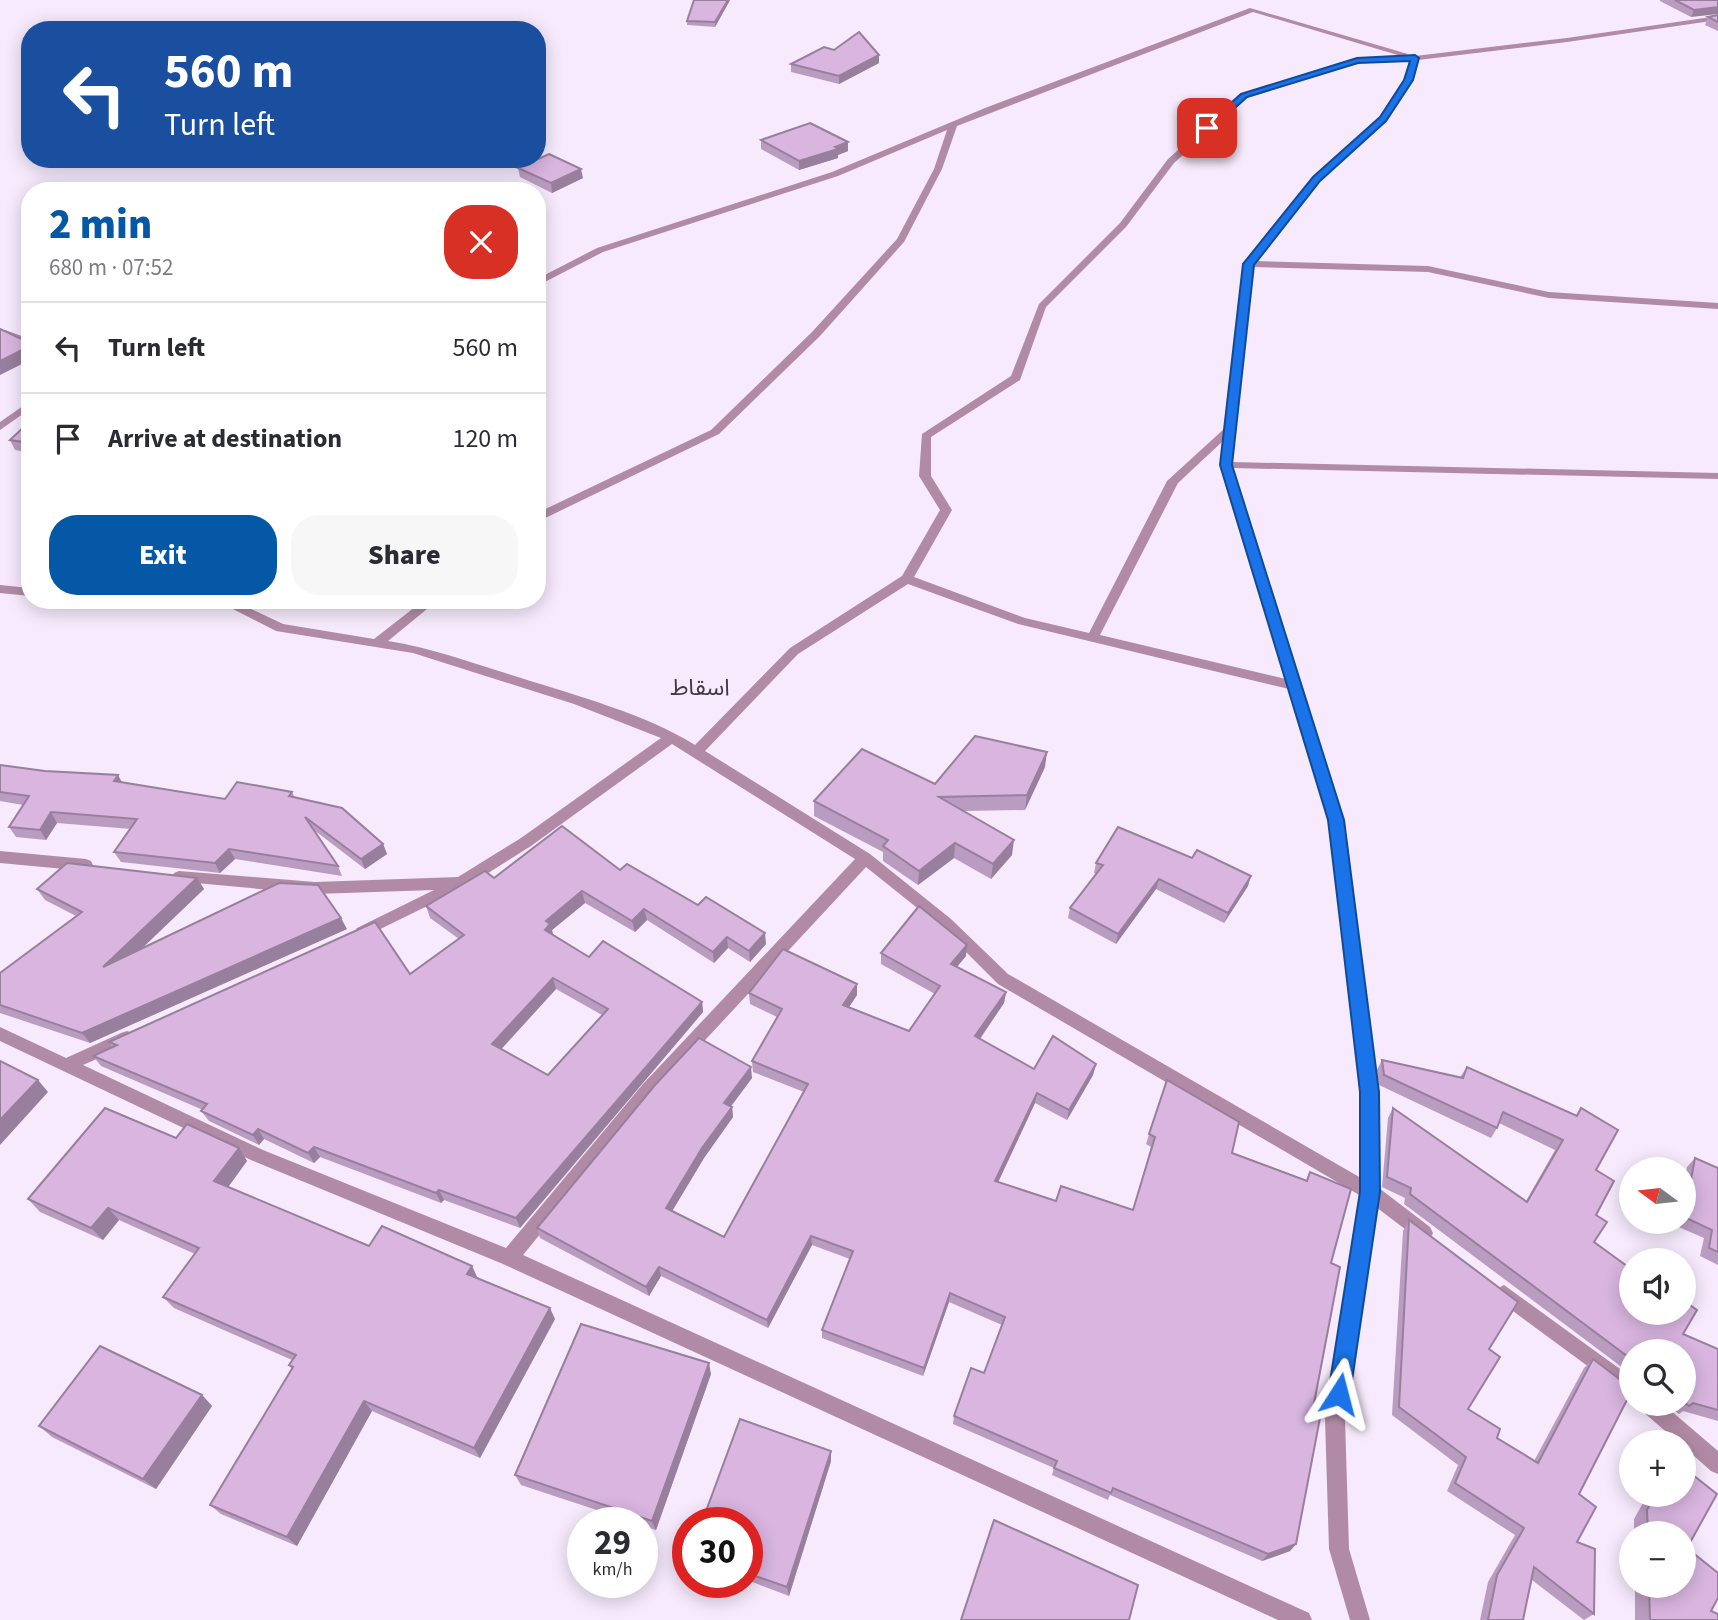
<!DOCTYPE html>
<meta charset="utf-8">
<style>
:root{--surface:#fff;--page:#f7f7f7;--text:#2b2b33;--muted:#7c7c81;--line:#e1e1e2;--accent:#0458a6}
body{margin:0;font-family:"Source Sans 3","Noto Sans Arabic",sans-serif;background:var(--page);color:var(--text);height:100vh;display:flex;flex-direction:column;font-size:26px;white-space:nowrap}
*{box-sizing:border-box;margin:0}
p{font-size:23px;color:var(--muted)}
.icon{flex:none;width:38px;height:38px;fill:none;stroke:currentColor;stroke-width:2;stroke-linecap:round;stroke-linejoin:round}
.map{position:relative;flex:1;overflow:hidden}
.drawer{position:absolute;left:21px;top:182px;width:525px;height:427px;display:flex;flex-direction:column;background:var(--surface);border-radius:28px;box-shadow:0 4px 18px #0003}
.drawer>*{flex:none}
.guide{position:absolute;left:21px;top:21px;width:525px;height:147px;border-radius:28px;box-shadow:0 4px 18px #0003;background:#1a4fa0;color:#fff;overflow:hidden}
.needle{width:46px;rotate:285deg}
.buttons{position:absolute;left:1619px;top:1157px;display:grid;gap:14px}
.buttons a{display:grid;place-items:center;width:77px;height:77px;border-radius:50%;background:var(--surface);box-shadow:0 4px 18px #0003;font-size:35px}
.speed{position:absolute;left:567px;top:1507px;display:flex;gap:14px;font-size:35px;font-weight:700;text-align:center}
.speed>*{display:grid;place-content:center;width:91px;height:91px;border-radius:50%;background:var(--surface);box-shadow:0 4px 18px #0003;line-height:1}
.speed small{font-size:18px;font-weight:400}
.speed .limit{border:10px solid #d22;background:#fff;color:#111}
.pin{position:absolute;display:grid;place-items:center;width:60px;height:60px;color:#fff;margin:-30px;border-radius:14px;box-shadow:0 4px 10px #0006}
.me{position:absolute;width:77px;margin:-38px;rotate:9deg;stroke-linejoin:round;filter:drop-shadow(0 0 5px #0008)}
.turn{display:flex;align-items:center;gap:24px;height:147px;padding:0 28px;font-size:32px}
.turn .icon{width:91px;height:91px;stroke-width:2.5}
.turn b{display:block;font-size:49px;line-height:60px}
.round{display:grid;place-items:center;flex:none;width:74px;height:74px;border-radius:28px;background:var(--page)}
.head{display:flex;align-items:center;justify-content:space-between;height:119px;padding:0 28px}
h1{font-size:42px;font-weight:800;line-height:52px;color:var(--accent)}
.cta{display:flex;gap:14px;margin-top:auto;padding:14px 28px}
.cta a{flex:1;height:80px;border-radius:28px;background:var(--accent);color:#fff;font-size:28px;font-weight:800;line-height:80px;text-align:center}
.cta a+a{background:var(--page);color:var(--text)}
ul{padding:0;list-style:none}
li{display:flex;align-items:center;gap:21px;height:91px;padding:0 28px;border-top:2px solid var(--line)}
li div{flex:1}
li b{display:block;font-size:26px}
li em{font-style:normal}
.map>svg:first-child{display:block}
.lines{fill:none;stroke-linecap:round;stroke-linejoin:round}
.minor{fill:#b18ba5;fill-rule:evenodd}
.wall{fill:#bb9cc1;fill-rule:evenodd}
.shaded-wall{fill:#987f9d}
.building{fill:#d9b5e0;stroke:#987f9d;stroke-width:2;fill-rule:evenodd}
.route{fill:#1a73e8;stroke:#114b97;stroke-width:2}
.labels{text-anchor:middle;stroke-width:6;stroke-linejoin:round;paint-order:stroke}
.quarter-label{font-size:23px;fill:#403844;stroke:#f6eafc}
</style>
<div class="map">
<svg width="1718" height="1620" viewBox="0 0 1718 1620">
<rect width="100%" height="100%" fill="#f6eafc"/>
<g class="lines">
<g class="minor">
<polygon points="1250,8 1408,54 1401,56 1253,12 957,126 942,169 904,242 820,336 719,434 537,522 537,513 711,430 812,332 897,239 934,169 947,130 838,176 603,252 537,286 537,279 597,248 832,172 985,108"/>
<path d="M 1718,16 L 1718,20 L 1567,42 L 1418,60 C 1399,121 1361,138 1320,180 C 1297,205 1277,235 1256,261 L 1428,266 L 1549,292 L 1718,303 L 1718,309 L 1549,298 L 1428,272 L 1253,267 L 1232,462 L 1718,473 L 1718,479 L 1233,468 L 1343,820 L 1377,1092 L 1379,1188 L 1430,1227 L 1433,1233 L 1430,1239 L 1424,1241 L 1418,1239 L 1376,1207 L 1345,1419 L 1349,1549 L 1370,1620 L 1350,1620 L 1329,1549 L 1325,1419 L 1361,1196 L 998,984 L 941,927 L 866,867 L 655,1094 L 523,1255 L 1309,1613 L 1312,1620 L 1278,1620 L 503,1264 L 251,1160 L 0,1041 L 0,1027 L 66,1058 L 121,1033 L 127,1031 L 133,1033 L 135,1038 L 133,1043 L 83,1065 L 263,1150 L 506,1248 L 643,1084 L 855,859 L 672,744 L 531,846 L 466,887 L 362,938 L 357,936 L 354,932 L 357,928 L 434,890 L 315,894 L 174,881 L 172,877 L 174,873 L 179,871 L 315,882 L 458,877 L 521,838 L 661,738 L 574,704 L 413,653 L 276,631 L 215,600 L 232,600 L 283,624 L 374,639 L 424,600 L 438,600 L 388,641 C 433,648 475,664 518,677 C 574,695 646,714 695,745 L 790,648 L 902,576 L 940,510 L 919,476 L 922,434 L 1011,376 L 1039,304 L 1120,223 L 1168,159 L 1241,94 L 1357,59 L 1415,56 L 1567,38 ZM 1410,61 L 1404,80 L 1380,117 L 1314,177 L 1244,264 L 1225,428 L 1167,481 L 1089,633 L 1025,618 L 914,577 L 952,510 L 931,476 L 931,437 L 1020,380 L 1046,307 L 1126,227 L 1174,163 L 1247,98 L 1358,63 ZM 1223,441 L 1220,465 L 1286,679 L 1100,635 L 1178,483 ZM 908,584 L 1018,624 L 1289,689 L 1329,820 L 1361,1092 L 1361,1178 L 1008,974 L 951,919 L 870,854 L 705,751 L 798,654 Z"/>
<polygon points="5,330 30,339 30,345 6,337 0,339 0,332"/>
<polygon points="30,401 30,409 0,430 0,422"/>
<polygon points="0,585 30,588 30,596 0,593"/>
<polygon points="0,851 86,859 91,861 93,865 91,869 86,871 0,863"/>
<polygon points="1504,1285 1631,1377 1631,1398 1498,1300 1495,1294 1498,1288"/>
<polygon points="1639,1404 1663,1404 1718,1451 1718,1474 1711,1471 1684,1447 1684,1442 1678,1442 1642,1411"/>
</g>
</g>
<g class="wall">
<polygon points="694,0 730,0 715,27 687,25 687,21"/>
<polygon points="1660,0 1718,0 1691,17 1660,1"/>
<polygon points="1718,15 1718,31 1705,25 1708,17"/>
<polygon points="879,63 839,84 791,72 791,64"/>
<polygon points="761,140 848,142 848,151 838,155 838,158 799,170 761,149"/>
<polygon points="518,168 583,178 552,193 520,177"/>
<polygon points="30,421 30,453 15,450 10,440"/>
<polygon points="0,765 122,783 225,799 292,792 295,798 383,844 387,854 365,869 314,830 338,866 342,876 235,859 220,873 121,862 114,852 131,829 57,823 46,840 16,837 9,827 23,805 0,801"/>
<polygon points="1045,767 1025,810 964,811 1012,855 991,879 954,858 918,885 883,861 883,852 814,816 814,801"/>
<polygon points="1096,863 1248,886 1224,923 1156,889 1116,944 1068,918 1070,908 1096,874 1094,873"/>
<path d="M 620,870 L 698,905 L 766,944 L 750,962 L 728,948 L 714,963 L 647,920 L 635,932 L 585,903 L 552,930 L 553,935 L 589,957 L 702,1002 L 703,1012 L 520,1228 L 444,1200 L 441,1203 L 320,1157 L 314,1163 L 264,1139 L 259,1145 L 209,1121 L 201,1111 L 203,1110 L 101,1066 L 93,1056 L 112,1047 L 109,1042 L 410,974 L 459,939 L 430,918 L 426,906 L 494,878 ZM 556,989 L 602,1015 L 548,1075 L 501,1049 Z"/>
<polygon points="197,878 204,889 141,949 347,929 90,1043 0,1013 0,973 76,916 45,900 37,889"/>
<polygon points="881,953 966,956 957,967 1006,992 1004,1003 980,1039 1034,1069 1096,1064 1093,1075 1067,1120 1035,1103 998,1182 1056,1201 1133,1210 1151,1147 1146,1144 1167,1080 1232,1153 1306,1180 1310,1172 1331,1263 1296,1544 1290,1551 1262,1561 1110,1495 1108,1500 1052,1475 1054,1468 953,1424 954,1416 984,1373 1002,1325 949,1302 923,1376 822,1338 822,1330 850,1259 812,1245 768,1328 661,1276 649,1296 540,1238 537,1228 752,1078 731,1106 732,1107 733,1117 704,1158 672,1211 724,1237 804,1092 753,1072 752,1061 777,1017 750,1004 749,993 857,984 857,995 849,1007 909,1031 935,994 881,964"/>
<polygon points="1382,1060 1460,1077 1467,1067 1576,1115 1581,1108 1596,1170 1596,1215 1594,1242 1683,1334 1718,1349 1718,1421 1683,1411 1679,1414 1666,1404 1684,1404 1684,1351 1631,1351 1631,1374 1404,1204 1405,1198 1382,1187 1388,1118 1393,1108 1526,1201 1555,1150 1499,1123 1497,1128 1491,1138 1379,1085 1377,1070"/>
<polygon points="176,1138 239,1148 247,1161 228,1187 369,1246 472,1266 477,1277 555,1319 480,1458 372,1411 297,1546 221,1514 210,1505 292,1369 289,1365 292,1360 174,1308 163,1297 195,1254 119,1220 103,1240 40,1212 28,1199"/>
<polygon points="1695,1158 1718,1168 1718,1265 1700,1256 1704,1238 1674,1225 1675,1222 1684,1222 1684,1183 1687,1167"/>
<polygon points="1409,1220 1489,1349 1468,1409 1497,1438 1534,1461 1584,1368 1593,1359 1579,1494 1577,1542 1594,1614 1584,1620 1532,1580 1523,1620 1480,1620 1488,1582 1515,1535 1447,1491 1458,1465 1392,1415 1403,1231"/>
<polygon points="711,1374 656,1530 642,1526 642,1522 633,1522 521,1485 515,1475"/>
<polygon points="202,1395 212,1406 156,1489 52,1437 39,1426"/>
<polygon points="831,1461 789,1596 747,1580 747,1522"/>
<polygon points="1648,1494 1684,1494 1687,1548 1711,1611 1718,1620 1635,1620 1635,1586 1684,1586 1684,1533 1634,1533 1634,1519"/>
</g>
<g class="shaded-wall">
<polygon points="728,0 730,0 715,27 715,22"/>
<polygon points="1718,7 1718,14 1691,17 1694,10"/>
<polygon points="879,55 879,63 839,84 839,76"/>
<polygon points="848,142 848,151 838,155 838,158 799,170 799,161"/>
<polygon points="581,169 583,178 552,193 551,183"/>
<polygon points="30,346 30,360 0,375 0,361"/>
<polygon points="1047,752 1045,767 1025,810 1027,795"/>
<polygon points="118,775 124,786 114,781"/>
<polygon points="51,812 57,823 46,840 40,830"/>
<polygon points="1014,840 1012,855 991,879 993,864"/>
<polygon points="955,843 954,858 918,885 919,871"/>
<polygon points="383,844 387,854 365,869 361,859"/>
<polygon points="229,849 235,859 220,873 215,863"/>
<polygon points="1251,876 1248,886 1224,923 1228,913"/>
<polygon points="197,878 204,889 111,978 103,967"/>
<polygon points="1159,879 1156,889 1116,944 1118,934"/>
<polygon points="582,891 585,903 552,930 553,935 545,930 546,921"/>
<polygon points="644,909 647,920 635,932 632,921"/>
<polygon points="341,918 347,929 90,1043 82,1033"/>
<polygon points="765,933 766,944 750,962 749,951"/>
<polygon points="727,937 728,948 714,963 713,952"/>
<polygon points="967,945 966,956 950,975 951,964"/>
<polygon points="553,978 556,989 496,1055 492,1044"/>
<polygon points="857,984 857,995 843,1016 843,1005"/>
<polygon points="1006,992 1004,1003 974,1047 975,1036"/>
<polygon points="702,1002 703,1012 520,1228 516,1218"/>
<polygon points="1096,1064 1093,1075 1067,1120 1069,1110"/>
<polygon points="751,1067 752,1078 726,1113 724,1103"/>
<polygon points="38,1080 48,1092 0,1145 0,1120"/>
<polygon points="1037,1093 1035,1103 994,1191 995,1181"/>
<polygon points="732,1107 733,1117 704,1158 668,1218 666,1208 702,1148"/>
<polygon points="258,1129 264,1139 259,1145 253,1135"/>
<polygon points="314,1147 320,1157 314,1163 308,1153"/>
<polygon points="239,1148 247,1161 223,1194 214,1181"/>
<polygon points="439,1190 444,1200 441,1203 436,1193"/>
<polygon points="108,1208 119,1220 103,1240 91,1228"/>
<polygon points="811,1236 812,1245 768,1328 767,1320"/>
<polygon points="472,1266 477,1277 467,1274"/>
<polygon points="659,1267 661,1276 649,1296 646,1287"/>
<polygon points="950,1293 949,1302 923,1376 924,1368"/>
<polygon points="550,1308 555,1319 480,1458 474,1448"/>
<polygon points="709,1363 711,1374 656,1530 652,1521"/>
<polygon points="202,1395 212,1406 156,1489 143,1479"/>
<polygon points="364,1401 372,1411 297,1546 287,1537"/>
<polygon points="831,1451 831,1461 789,1596 787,1587"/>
<polygon points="1296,1544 1290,1551 1262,1561 1268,1554"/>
</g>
<g class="building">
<polygon points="694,0 728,0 715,22 687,21"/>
<polygon points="1675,0 1718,0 1718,7 1694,10"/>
<polygon points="1718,15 1718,22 1708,17"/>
<polygon points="859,32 879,55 839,76 791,64 824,47 834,50"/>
<polygon points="810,123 848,142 835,147 838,149 799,161 761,140"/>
<polygon points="549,154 581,169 551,183 518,168"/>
<polygon points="0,329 30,343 30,346 0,361"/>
<polygon points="30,421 30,443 10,440"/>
<polygon points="975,736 1047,752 1027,795 939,797 1014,840 993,864 955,843 919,871 883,846 888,840 814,801 862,749 935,784"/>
<polygon points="0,765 45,771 118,775 114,781 225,799 237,782 292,792 289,796 342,808 383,844 361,859 305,817 338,866 229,849 215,863 114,852 137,819 51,812 40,830 9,827 29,796 0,792"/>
<path d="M 562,826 L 620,870 L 627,864 L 698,905 L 706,897 L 765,933 L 749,951 L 727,937 L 713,952 L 644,909 L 632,921 L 582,891 L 546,921 L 550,924 L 545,930 L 589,957 L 603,941 L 702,1002 L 516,1218 L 439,1190 L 436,1193 L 314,1147 L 308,1153 L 258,1129 L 253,1135 L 201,1111 L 207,1104 L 93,1056 L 117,1045 L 109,1042 L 375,922 L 410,974 L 464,935 L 426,906 L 485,871 L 494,878 ZM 553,978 L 608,1009 L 548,1075 L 492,1044 Z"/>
<polygon points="1118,827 1192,858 1197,850 1251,876 1228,913 1159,879 1118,934 1070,908 1103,865 1096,863"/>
<polygon points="67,863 197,878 103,967 279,883 318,885 341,918 82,1033 0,1005 0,973 82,912 37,889"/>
<polygon points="919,906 967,945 951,964 1006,992 975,1036 1034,1069 1053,1036 1096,1064 1069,1110 1037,1093 995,1181 1056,1201 1061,1186 1133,1210 1155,1137 1149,1134 1167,1080 1239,1122 1232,1153 1307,1181 1310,1172 1351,1189 1331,1263 1340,1267 1312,1414 1320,1418 1296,1544 1268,1554 1113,1488 1111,1493 1054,1468 1057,1461 954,1416 971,1368 984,1373 1005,1317 950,1293 924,1368 822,1330 853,1251 811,1236 767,1320 659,1267 646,1287 537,1228 655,1085 699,1038 751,1067 724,1103 732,1107 702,1148 666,1208 724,1237 808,1084 752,1061 782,1009 749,993 783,949 857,984 843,1005 909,1031 940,986 881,953"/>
<polygon points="1382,1060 1463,1078 1467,1067 1577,1116 1581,1108 1618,1130 1596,1170 1614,1181 1596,1215 1607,1222 1594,1242 1631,1269 1631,1312 1684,1312 1684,1301 1697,1310 1683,1334 1718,1349 1718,1410 1693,1403 1689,1406 1684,1402 1684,1351 1631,1351 1631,1359 1410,1194 1411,1188 1387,1177 1393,1108 1527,1202 1563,1140 1503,1112 1497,1128 1384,1075"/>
<polygon points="0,1061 38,1080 0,1120"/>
<polygon points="105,1108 176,1138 187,1124 239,1148 214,1181 369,1246 382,1226 472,1266 467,1274 550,1308 474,1448 364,1401 287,1537 210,1505 293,1367 289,1365 296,1355 163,1297 199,1248 108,1208 91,1228 28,1199"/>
<polygon points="1695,1158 1718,1168 1718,1252 1709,1248 1712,1230 1684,1217"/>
<polygon points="1409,1220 1518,1302 1489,1349 1500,1357 1468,1409 1500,1429 1497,1438 1538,1463 1593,1359 1631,1388 1631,1392 1579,1494 1596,1507 1577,1542 1595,1549 1594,1614 1534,1567 1523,1620 1488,1620 1497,1575 1524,1528 1455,1483 1466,1457 1399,1407"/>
<polygon points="581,1324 709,1363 652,1521 515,1475"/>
<polygon points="100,1346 202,1395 143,1479 39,1426"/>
<polygon points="740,1419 831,1451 787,1587 747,1573 747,1522 702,1522"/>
<polygon points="1684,1468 1717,1494 1687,1548 1718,1573 1718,1598 1711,1611 1718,1614 1718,1620 1650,1620 1649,1586 1684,1586 1684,1533 1648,1533 1647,1510 1656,1494 1684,1494"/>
<polygon points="994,1520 1138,1585 1129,1620 961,1620"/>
</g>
<polygon class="route" points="1415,55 1419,58 1413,80 1386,121 1320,181 1254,265 1232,465 1344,820 1358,929 1379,1092 1380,1192 1350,1394 1346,1401 1339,1405 1331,1401 1328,1394 1360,1192 1360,1092 1341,929 1328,820 1220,465 1243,264 1313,177 1380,117 1404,80 1410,61 1358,63 1247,97 1211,130 1203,128 1241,94 1357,58"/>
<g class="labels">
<g class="quarter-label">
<text x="700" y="695">اسقاط</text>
</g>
</g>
</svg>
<div class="buttons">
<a><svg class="needle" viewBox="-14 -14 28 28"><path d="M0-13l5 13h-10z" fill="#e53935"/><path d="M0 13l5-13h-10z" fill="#7c7c81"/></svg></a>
<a><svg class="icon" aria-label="sound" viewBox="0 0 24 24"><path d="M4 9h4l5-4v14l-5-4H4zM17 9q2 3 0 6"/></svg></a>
<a><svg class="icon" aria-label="search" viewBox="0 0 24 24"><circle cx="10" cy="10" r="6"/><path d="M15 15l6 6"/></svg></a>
<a>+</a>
<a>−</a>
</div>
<div class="speed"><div>29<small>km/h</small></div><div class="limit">30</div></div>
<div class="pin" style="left:1207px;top:128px;background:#d93025"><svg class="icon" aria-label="arrive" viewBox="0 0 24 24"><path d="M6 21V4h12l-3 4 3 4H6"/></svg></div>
<svg class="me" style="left:1339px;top:1394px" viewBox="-20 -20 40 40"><path d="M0-17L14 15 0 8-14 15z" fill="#1a73e8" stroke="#fff" stroke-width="4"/></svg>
<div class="guide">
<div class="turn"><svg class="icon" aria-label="left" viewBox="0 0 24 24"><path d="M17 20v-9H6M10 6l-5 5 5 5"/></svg><div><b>560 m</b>Turn left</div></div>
</div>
<section class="drawer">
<div class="head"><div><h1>2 min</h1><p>680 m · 07:52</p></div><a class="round" style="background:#d93025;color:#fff"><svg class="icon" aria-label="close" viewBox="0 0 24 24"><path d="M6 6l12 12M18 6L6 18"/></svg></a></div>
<ul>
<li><svg class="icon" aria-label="left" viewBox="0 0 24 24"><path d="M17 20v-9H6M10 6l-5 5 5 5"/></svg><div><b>Turn left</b></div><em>560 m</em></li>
<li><svg class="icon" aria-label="arrive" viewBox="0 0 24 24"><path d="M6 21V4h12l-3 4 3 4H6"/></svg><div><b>Arrive at destination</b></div><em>120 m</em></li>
</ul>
<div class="cta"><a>Exit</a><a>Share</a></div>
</section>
</div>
